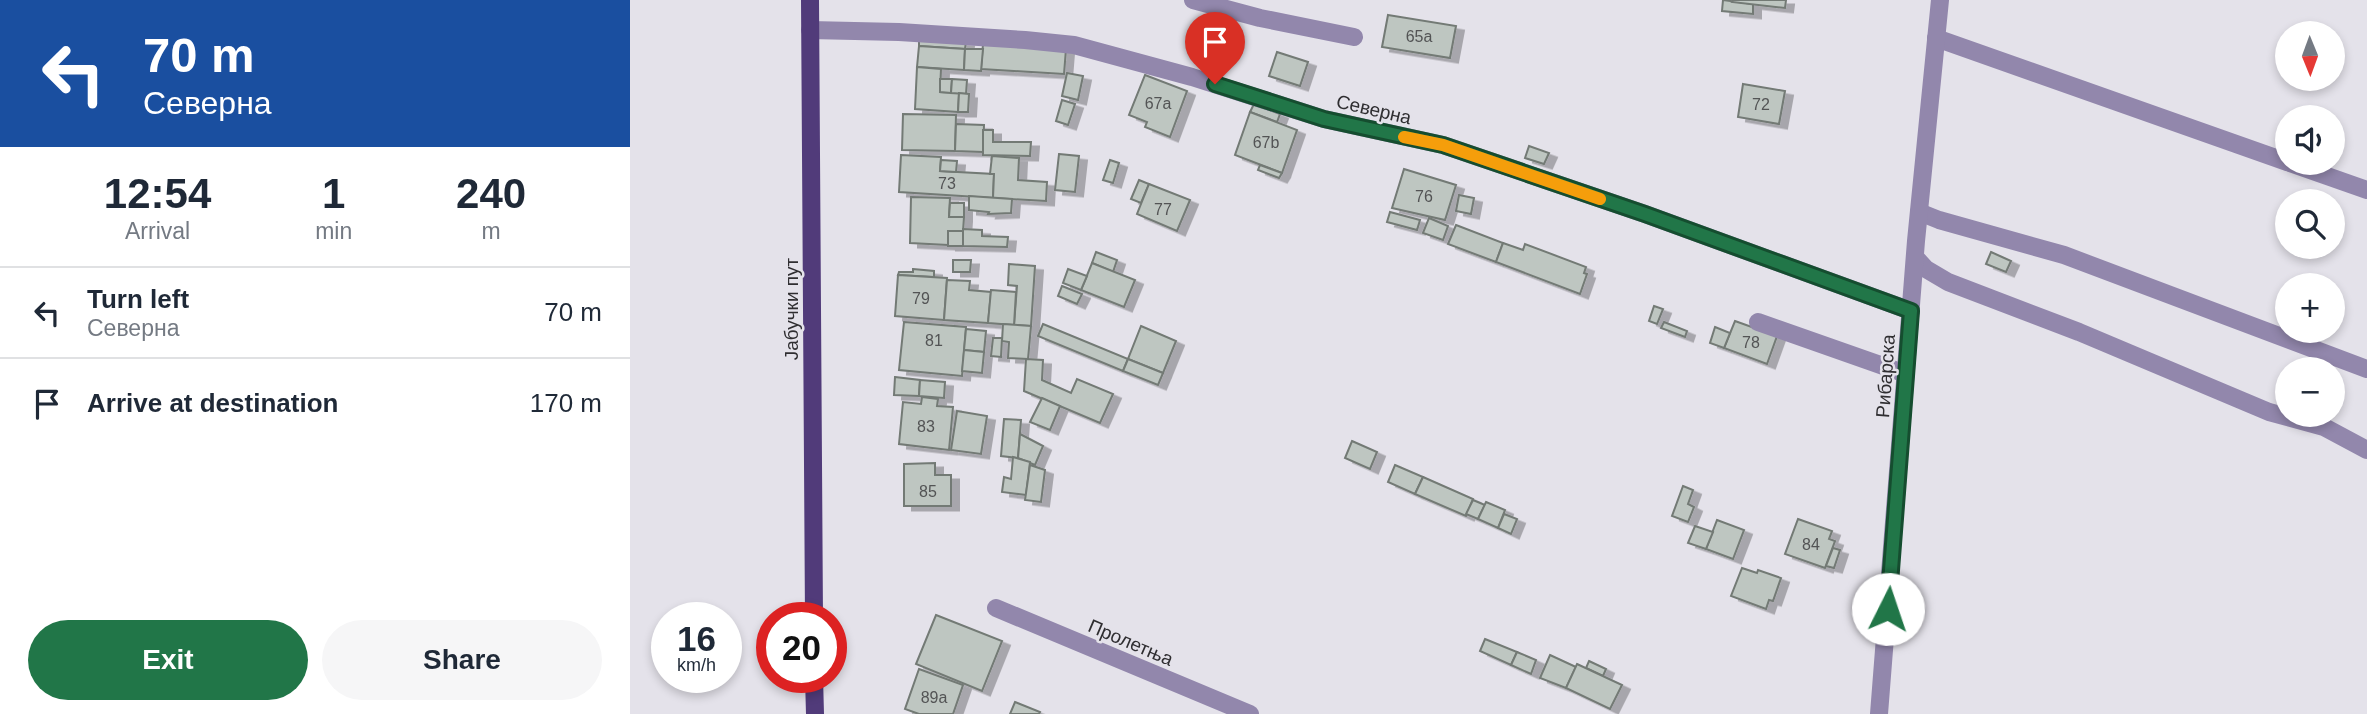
<!DOCTYPE html>
<meta charset="utf-8">
<style>
:root{--surface:#fff;--page:#f6f6f7;--text:#1f2937;--muted:#747a83;--line:#e0e1e3;--accent:#217648}
body{margin:0;font-family:Helvetica,sans-serif;background:var(--page);color:var(--text);height:100vh;display:flex;flex-direction:column;font-size:26px;white-space:nowrap}
*{box-sizing:border-box;margin:0}
p{font-size:23px;color:var(--muted)}
.icon{flex:none;width:38px;height:38px;fill:none;stroke:currentColor;stroke-width:2;stroke-linecap:round;stroke-linejoin:round}
.map{position:relative;flex:1;overflow:hidden}
.side{display:flex;flex-direction:column;background:var(--surface);width:630px}
.side>*{flex:none}
.top-card{background:#1a4fa0;color:#fff;overflow:hidden}
.needle{width:46px;rotate:179deg}
.fabs{position:absolute;left:1645px;top:21px;display:grid;gap:14px}
.fabs a{display:grid;place-items:center;width:70px;height:70px;border-radius:50%;background:var(--surface);box-shadow:0 4px 10px #0003;font-size:35px}
.speed{position:absolute;left:21px;top:602px;display:flex;gap:14px;font-size:35px;font-weight:700;text-align:center}
.speed>*{display:grid;place-content:center;width:91px;height:91px;border-radius:50%;background:var(--surface);box-shadow:0 4px 10px #0003;line-height:1}
.speed small{font-size:18px;font-weight:400}
.speed .limit{border:10px solid #d22;background:#fff;color:#111}
.pin{position:absolute;display:grid;place-items:center;width:60px;height:60px;color:#fff;margin:-72px -30px;border-radius:50% 50% 50% 0;rotate:-45deg;box-shadow:0 0 7px #0007}
.pin .icon{rotate:45deg}
.me{position:absolute;width:77px;margin:-38px;rotate:4deg;stroke-linejoin:round;filter:drop-shadow(0 0 5px #0008)}
.turn{display:flex;align-items:center;gap:24px;height:147px;padding:0 28px;font-size:32px}
.turn .icon{width:91px;height:91px;stroke-width:2.5}
.turn b{display:block;font-size:49px;line-height:60px}
.eta{display:flex;justify-content:space-evenly;align-items:center;height:119px;text-align:center}
.eta b{font-size:42px;font-weight:700;line-height:49px}
.primary-button{display:flex;gap:14px;margin-top:auto;padding:14px 28px}
.primary-button a{flex:1;height:80px;border-radius:42px;background:var(--accent);color:#fff;font-size:28px;font-weight:700;line-height:80px;text-align:center}
.primary-button a+a{background:var(--page);color:var(--text)}
ul{padding:0;list-style:none}
li{display:flex;align-items:center;gap:21px;height:91px;padding:0 28px;border-top:2px solid var(--line)}
li div{flex:1}
li b{display:block;font-size:26px}
li em{font-style:normal}
main{display:flex;flex:1;min-height:0}
.map>svg:first-child{display:block}
.building{fill:#bec6c1;stroke:#737a75;stroke-width:2;filter:url(#shadow)}
.lines{fill:none;stroke-linecap:round;stroke-linejoin:round}
.minor{stroke:#9287ac;stroke-width:18}
.major{stroke:#513b7a;stroke-width:18}
.route-casing{stroke:#154d2f;stroke-width:18}
.route{stroke:#217648;stroke-width:12}
.slow{stroke:#f59e0b;stroke-width:12}
.labels{text-anchor:middle;stroke-width:5;stroke-linejoin:round;paint-order:stroke}
.number-label{font-size:16px;fill:#535455}
.street-label{font-size:19px;fill:#2f2e31;stroke:#e4e2ea}
</style>
<main>
<section class="side">
<div class="top-card">
<div class="turn"><svg class="icon" aria-label="left" viewBox="0 0 24 24"><path d="M17 20v-9H6M10 6l-5 5 5 5"/></svg><div><b>70 m</b>Северна</div></div>
</div>
<div class="eta">
<div><b>12:54</b><p>Arrival</p></div>
<div><b>1</b><p>min</p></div>
<div><b>240</b><p>m</p></div>
</div>
<ul>
<li><svg class="icon" aria-label="left" viewBox="0 0 24 24"><path d="M17 20v-9H6M10 6l-5 5 5 5"/></svg><div><b>Turn left</b><p>Северна</p></div><em>70 m</em></li>
<li><svg class="icon" aria-label="arrive" viewBox="0 0 24 24"><path d="M6 21V4h12l-3 4 3 4H6"/></svg><div><b>Arrive at destination</b></div><em>170 m</em></li>
</ul>
<div class="primary-button"><a>Exit</a><a>Share</a></div>
</section>
<div class="map">
<svg width="1737" height="714" viewBox="0 0 1737 714">
<defs>
<filter id="shadow"><feDropShadow dx="8" dy="4.5" stdDeviation="0" flood-color="#0004"/></filter>
</defs>
<rect width="100%" height="100%" fill="#e4e2ea"/>
<g class="building">
<polygon points="1093,0 1123,4 1123,14 1092,11"/>
<polygon points="1103,0 1156,0 1155,8 1102,2"/>
<polygon points="758,15 826,26 820,58 752,47"/>
<polygon points="289,39 336,42 335,49 289,46"/>
<polygon points="353,44 436,49 434,74 351,69"/>
<polygon points="289,46 335,49 334,70 287,67"/>
<polygon points="335,49 353,49 351,71 334,70"/>
<polygon points="647,52 678,62 670,86 639,76"/>
<polygon points="287,67 311,69 310,92 329,93 328,112 285,109"/>
<polygon points="437,73 453,76 448,100 432,96"/>
<polygon points="515,75 557,91 540,137 515,127 517,122 499,115"/>
<polygon points="310,79 322,79 321,93 310,92"/>
<polygon points="322,79 337,80 336,94 321,93"/>
<polygon points="1113,84 1155,91 1149,124 1108,117"/>
<polygon points="329,93 339,94 338,112 328,112"/>
<polygon points="432,100 445,104 438,125 426,121"/>
<polygon points="624,104 650,114 647,122 620,112"/>
<polygon points="620,112 667,130 652,173 605,155"/>
<polygon points="273,114 326,115 325,151 272,150"/>
<polygon points="326,124 354,125 353,152 325,151"/>
<polygon points="353,130 363,130 363,142 401,142 400,156 353,155"/>
<polygon points="899,146 919,153 914,164 895,158"/>
<polygon points="429,154 449,156 445,192 425,190"/>
<polygon points="271,155 311,157 310,171 364,174 363,198 269,192"/>
<polygon points="362,156 389,158 388,180 417,182 416,201 363,198 364,174 360,174"/>
<polygon points="311,160 327,161 326,172 310,171"/>
<polygon points="480,160 489,163 483,183 473,180"/>
<polygon points="630,165 652,173 649,178 628,170"/>
<polygon points="774,169 826,185 815,220 762,208"/>
<polygon points="509,180 519,184 511,203 501,199"/>
<polygon points="519,184 560,200 547,231 507,214"/>
<polygon points="829,195 844,198 841,214 826,211"/>
<polygon points="339,196 382,199 381,213 358,214 359,212 339,210"/>
<polygon points="281,197 320,198 319,217 334,217 333,231 318,231 318,245 280,243"/>
<polygon points="320,203 334,203 334,217 319,217"/>
<polygon points="760,212 790,220 787,230 757,222"/>
<polygon points="799,218 818,226 813,240 793,233"/>
<polygon points="826,225 873,243 866,262 818,244"/>
<polygon points="333,229 352,230 352,236 378,237 377,247 333,246"/>
<rect x="318" y="231" width="15" height="15"/>
<polygon points="873,243 893,250 895,244 956,267 954,273 957,274 950,294 866,262"/>
<polygon points="466,252 487,260 483,272 462,263"/>
<polygon points="1361,252 1381,261 1376,272 1356,264"/>
<polygon points="323,260 341,260 340,272 323,272"/>
<polygon points="462,263 505,280 494,307 451,290"/>
<polygon points="379,264 405,266 401,326 384,325 387,286 378,285"/>
<polygon points="283,269 304,271 304,277 268,275 269,272 283,272"/>
<polygon points="438,269 457,276 451,290 433,283"/>
<polygon points="268,275 317,278 314,320 265,316"/>
<polygon points="317,280 340,281 339,290 361,292 358,323 314,320"/>
<polygon points="432,286 452,294 447,304 428,296"/>
<polygon points="361,290 386,292 384,325 358,323"/>
<polygon points="1024,306 1033,309 1027,324 1019,321"/>
<polygon points="1105,321 1147,336 1137,364 1094,348"/>
<polygon points="274,322 336,327 332,376 269,370"/>
<polygon points="1034,322 1057,331 1055,337 1031,328"/>
<polygon points="373,324 401,326 398,359 378,358 379,342 372,341"/>
<polygon points="413,324 498,359 493,371 408,336"/>
<polygon points="511,326 546,341 533,373 498,359"/>
<polygon points="1085,327 1100,333 1094,348 1080,343"/>
<polygon points="336,329 356,331 354,352 334,350"/>
<polygon points="363,338 372,338 371,357 361,356"/>
<polygon points="334,350 354,352 352,373 332,371"/>
<polygon points="396,359 413,360 412,380 441,393 447,379 483,394 470,423 394,391"/>
<polygon points="498,359 533,373 528,385 493,371"/>
<polygon points="265,377 290,380 289,396 264,395"/>
<polygon points="290,380 315,382 314,398 289,396"/>
<polygon points="292,397 308,399 307,406 323,407 319,450 269,444 273,402 291,404"/>
<polygon points="412,398 430,406 420,430 400,422"/>
<polygon points="327,411 357,416 351,454 321,450"/>
<polygon points="374,419 391,420 388,458 371,456"/>
<polygon points="390,434 413,446 405,465 388,458"/>
<polygon points="722,441 747,452 740,469 715,458"/>
<polygon points="383,457 400,462 396,495 372,492 374,477 381,479"/>
<polygon points="305,463 305,475 321,475 321,506 274,506 274,464"/>
<polygon points="400,465 415,470 411,502 395,500"/>
<polygon points="765,465 793,477 785,494 758,482"/>
<polygon points="793,477 843,499 836,516 785,494"/>
<polygon points="1053,486 1063,490 1058,504 1064,507 1058,522 1042,516"/>
<polygon points="843,500 855,505 848,519 836,514"/>
<polygon points="856,502 875,510 868,528 848,519"/>
<polygon points="874,514 887,519 881,534 868,528"/>
<polygon points="1168,519 1202,531 1199,539 1205,541 1195,568 1155,554"/>
<polygon points="1087,520 1114,530 1103,559 1076,549"/>
<polygon points="1065,526 1083,532 1076,549 1058,543"/>
<polygon points="1203,548 1210,550 1204,568 1196,566"/>
<polygon points="1112,568 1127,573 1128,570 1151,578 1143,601 1139,600 1136,609 1101,596"/>
<polygon points="306,615 372,641 352,691 286,664"/>
<polygon points="855,639 887,652 881,665 850,651"/>
<polygon points="887,652 906,660 901,674 881,665"/>
<polygon points="920,655 946,667 936,688 910,678"/>
<polygon points="959,661 976,669 973,676 956,668"/>
<polygon points="947,664 992,685 980,709 936,688"/>
<polygon points="289,669 333,685 323,714 289,714 275,709"/>
<polygon points="385,702 410,712 409,714 380,714"/>
</g>
<g class="lines">
<g class="minor">
<polyline points="563,0 630,18 724,37"/>
<polyline points="180,30 269,32 395,40 444,45 562,77 694,119 813,145 1015,214 1281,311"/>
<polyline points="1306,38 1657,162"/>
<polyline points="1660,163 1737,190"/>
<polyline points="1289,212 1309,220 1434,255 1737,369"/>
<polyline points="1285,257 1296,269 1318,282 1449,332 1639,412 1694,427 1737,450"/>
<polyline points="1128,322 1276,374"/>
<polyline points="366,608 620,714"/>
<polyline points="1249,714 1286,241 1310,0"/>
</g>
<g class="major">
<polyline points="180,0 184,618"/>
<polyline points="184,677 185,714"/>
</g>
</g>
<g class="lines">
<defs>
<polyline id="route" points="585,84 694,119 813,145 1015,214 1281,311 1258,609"/>
</defs>
<use href="#route" class="route-casing"/>
<use href="#route" class="route"/>
<polyline class="slow" points="774,137 813,145 970,199"/>
</g>
<g class="labels">
<g class="number-label">
<text x="789" y="42">65a</text>
<text x="528" y="109">67a</text>
<text x="1131" y="110">72</text>
<text x="636" y="148">67b</text>
<text x="317" y="189">73</text>
<text x="794" y="202">76</text>
<text x="533" y="215">77</text>
<text x="291" y="304">79</text>
<text x="304" y="346">81</text>
<text x="1121" y="348">78</text>
<text x="296" y="432">83</text>
<text x="298" y="497">85</text>
<text x="1181" y="550">84</text>
<text x="304" y="703">89a</text>
</g>
<g class="street-label">
<text transform="translate(744 109) rotate(13)" y="7">Северна</text>
<text transform="translate(161 309) rotate(-90)" y="7">Јабучки пут</text>
<text transform="translate(1255 376) rotate(-86)" y="7">Рибарска</text>
<text transform="translate(501 642) rotate(23)" y="7">Пролетња</text>
</g>
</g>
</svg>
<div class="fabs">
<a><svg class="needle" viewBox="-14 -14 28 28"><path d="M0-13l5 13h-10z" fill="#e53935"/><path d="M0 13l5-13h-10z" fill="#747a83"/></svg></a>
<a><svg class="icon" aria-label="sound" viewBox="0 0 24 24"><path d="M4 9h4l5-4v14l-5-4H4zM17 9q2 3 0 6"/></svg></a>
<a><svg class="icon" aria-label="search" viewBox="0 0 24 24"><circle cx="10" cy="10" r="6"/><path d="M15 15l6 6"/></svg></a>
<a>+</a>
<a>−</a>
</div>
<div class="speed"><div>16<small>km/h</small></div><div class="limit">20</div></div>
<div class="pin" style="left:585px;top:84px;background:#d93025"><svg class="icon" aria-label="arrive" viewBox="0 0 24 24"><path d="M6 21V4h12l-3 4 3 4H6"/></svg></div>
<svg class="me" style="left:1258px;top:609px" viewBox="-20 -20 40 40"><circle r="19" fill="#fff"/><path d="M0-13L10 11 0 6-10 11z" fill="#217648"/></svg>
</div>
</main>
